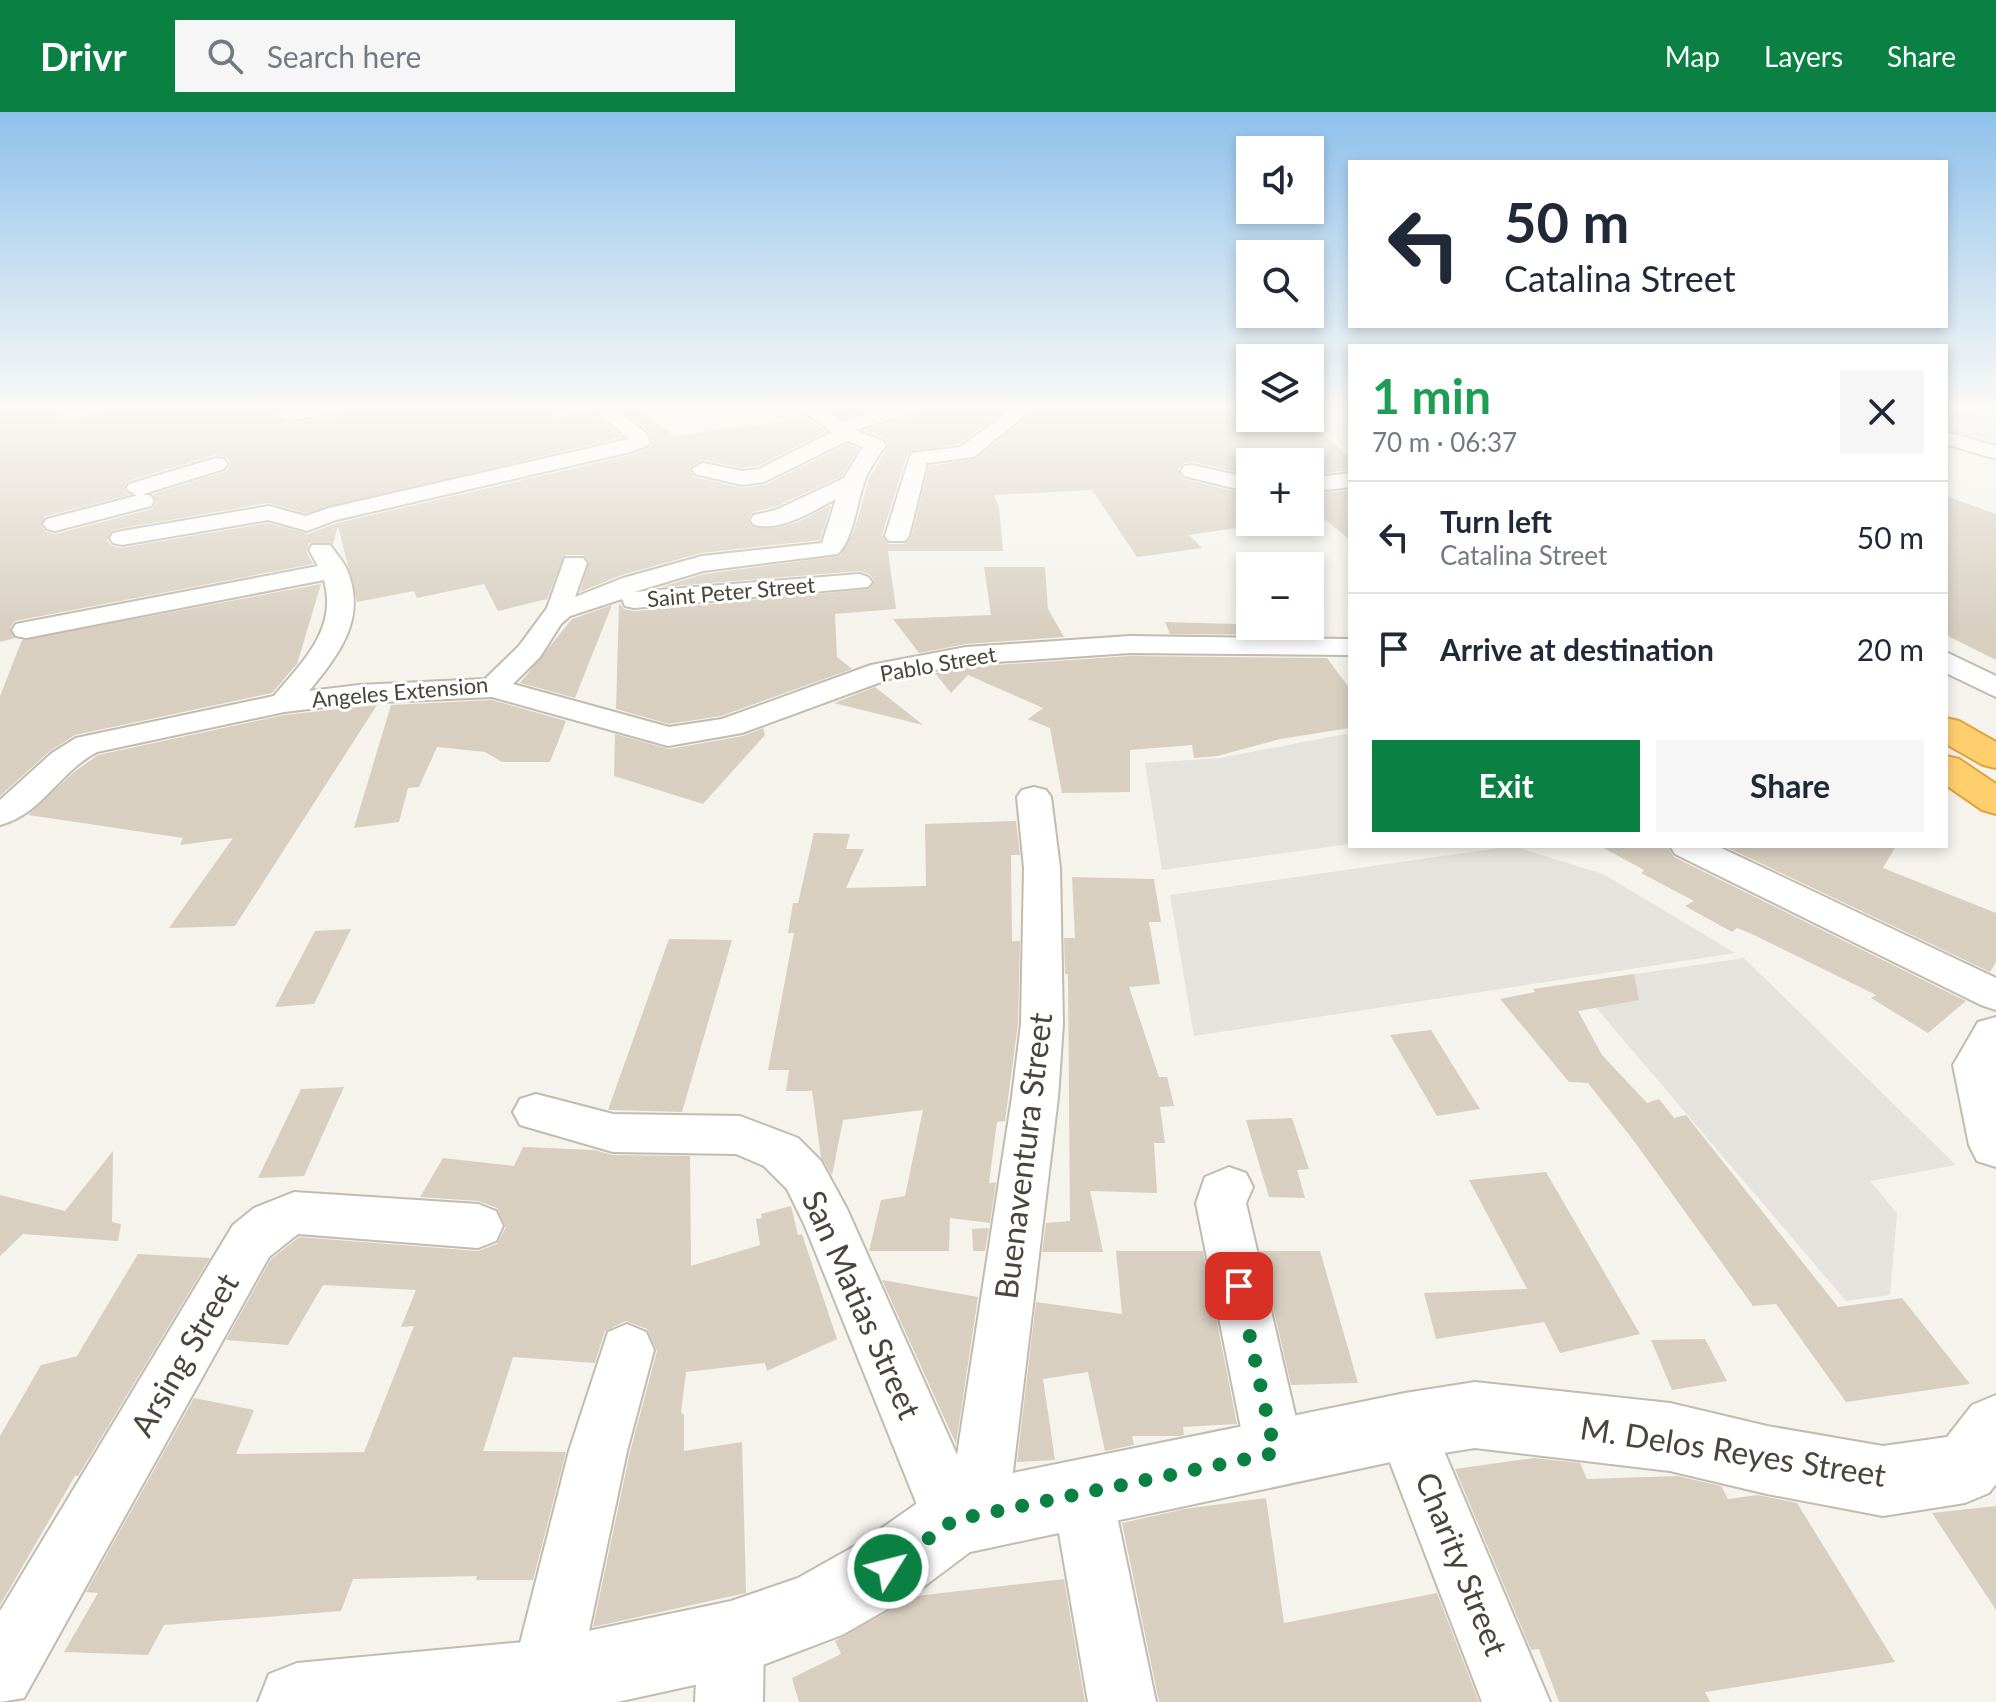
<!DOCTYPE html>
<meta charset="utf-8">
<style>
:root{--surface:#fff;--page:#f6f6f7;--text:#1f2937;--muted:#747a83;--line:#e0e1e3;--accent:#0b8043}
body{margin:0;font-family:Lato,sans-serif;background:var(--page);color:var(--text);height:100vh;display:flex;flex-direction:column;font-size:30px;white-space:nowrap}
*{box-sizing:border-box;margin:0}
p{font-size:26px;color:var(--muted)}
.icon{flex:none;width:44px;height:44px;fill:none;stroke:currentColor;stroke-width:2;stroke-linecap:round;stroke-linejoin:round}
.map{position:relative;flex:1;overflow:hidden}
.side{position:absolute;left:1348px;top:232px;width:600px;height:504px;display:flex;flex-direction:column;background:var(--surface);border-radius:0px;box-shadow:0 4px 12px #0003}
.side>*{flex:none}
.banner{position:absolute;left:1348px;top:48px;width:600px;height:168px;border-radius:0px;box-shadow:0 4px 12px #0003;background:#fff;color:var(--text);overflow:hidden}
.fabs{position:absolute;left:1236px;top:24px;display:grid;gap:16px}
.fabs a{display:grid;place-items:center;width:88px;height:88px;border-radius:0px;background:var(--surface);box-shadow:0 4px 12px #0003;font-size:40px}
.pin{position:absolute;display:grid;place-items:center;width:68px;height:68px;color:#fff;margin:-34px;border-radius:16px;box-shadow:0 4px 12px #0006}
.me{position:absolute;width:88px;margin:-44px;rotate:54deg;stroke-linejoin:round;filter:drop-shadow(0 0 6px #0008)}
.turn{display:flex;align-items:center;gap:28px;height:168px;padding:0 24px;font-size:36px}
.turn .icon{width:104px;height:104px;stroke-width:2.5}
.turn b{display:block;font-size:56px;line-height:68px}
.round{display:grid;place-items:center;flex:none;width:84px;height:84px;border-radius:0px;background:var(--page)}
.head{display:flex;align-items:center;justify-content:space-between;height:136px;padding:0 24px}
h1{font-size:48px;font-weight:700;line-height:60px;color:#1e9e55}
.primary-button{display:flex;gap:16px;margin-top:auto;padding:16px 24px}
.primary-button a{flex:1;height:92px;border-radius:0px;background:var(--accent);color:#fff;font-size:32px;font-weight:700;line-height:92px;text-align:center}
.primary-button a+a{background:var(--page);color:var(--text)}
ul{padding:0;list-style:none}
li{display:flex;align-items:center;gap:24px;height:112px;padding:0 24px;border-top:2px solid var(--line)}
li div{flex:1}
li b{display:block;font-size:30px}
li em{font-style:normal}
header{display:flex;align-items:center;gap:48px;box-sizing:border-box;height:112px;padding:0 40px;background:var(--accent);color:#fff}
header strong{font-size:38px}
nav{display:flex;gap:44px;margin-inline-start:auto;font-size:28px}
.search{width:560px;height:72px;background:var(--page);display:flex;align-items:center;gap:20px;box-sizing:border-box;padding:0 28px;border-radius:0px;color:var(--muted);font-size:30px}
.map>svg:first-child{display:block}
.industrial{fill:#e6e2dd}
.building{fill:#d8cfc1;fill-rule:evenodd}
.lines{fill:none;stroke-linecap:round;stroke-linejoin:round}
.minor-casing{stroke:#c2bbae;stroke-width:4}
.tertiary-casing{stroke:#c2bbae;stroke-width:4}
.motorway-casing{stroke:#e0a43c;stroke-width:4}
.minor{fill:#fff;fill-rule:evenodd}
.tertiary{fill:#fff;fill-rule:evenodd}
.motorway{fill:#ffcf6e;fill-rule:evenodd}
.route{stroke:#0b8043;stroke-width:14;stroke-dasharray:0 25.2}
.labels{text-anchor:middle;stroke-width:6;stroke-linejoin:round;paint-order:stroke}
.far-street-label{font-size:22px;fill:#4b4439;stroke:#fff}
.near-street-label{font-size:32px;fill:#4b4439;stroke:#fff}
</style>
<header>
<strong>Drivr</strong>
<div class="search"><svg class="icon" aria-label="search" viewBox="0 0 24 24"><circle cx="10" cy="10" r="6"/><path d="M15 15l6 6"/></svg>Search here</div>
<nav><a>Map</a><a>Layers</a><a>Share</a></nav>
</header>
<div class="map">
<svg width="1996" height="1590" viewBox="0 0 1996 1590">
<rect width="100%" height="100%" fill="#f6f3ec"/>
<g class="industrial">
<polygon points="1996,294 1996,326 1974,330 1946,322 1946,300"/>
<polygon points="1350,621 1350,732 1162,758 1145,651 1220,646"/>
<polygon points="1513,734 1603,762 1735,841 1194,924 1170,783"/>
<polygon points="1744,846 1956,1053 1870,1069 1897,1101 1890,1183 1846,1189 1575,871"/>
</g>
<g class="building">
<path d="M 0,294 L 53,294 L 63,306 L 100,302 L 118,294 L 289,294 L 278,297 L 274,304 L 288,312 L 342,303 L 353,294 L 555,294 L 556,305 L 593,300 L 623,325 L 306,401 L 268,391 L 112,418 L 107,428 L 112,434 L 121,436 L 268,411 L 308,422 L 337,411 L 631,343 L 648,337 L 652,332 L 648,319 L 622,298 L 637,295 L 674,324 L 789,309 L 802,303 L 826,320 L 758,354 L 742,356 L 704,348 L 689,356 L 694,365 L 741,376 L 765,373 L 847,332 L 859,337 L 842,364 L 775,395 L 753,400 L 747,408 L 754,416 L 776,416 L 798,410 L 831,393 L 820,428 L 701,441 L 622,463 L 580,480 L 589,449 L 583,443 L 565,443 L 547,487 L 498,499 L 484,472 L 417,486 L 414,479 L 357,490 L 338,414 L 333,432 L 309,431 L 306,439 L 313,452 L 15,509 L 10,516 L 15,526 L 0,530 ZM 215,343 L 227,345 L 230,350 L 227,359 L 153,382 L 157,391 L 152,397 L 56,422 L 46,420 L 41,414 L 46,404 L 129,383 L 123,378 L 128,369 Z"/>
<polygon points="837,294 854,296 882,294 841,306 827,297"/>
<polygon points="927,294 1010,294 960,332 908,340 882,423 889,432 905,432 911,426 929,354 976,347 1039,294 1229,294 1231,306 1305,306 1350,346 1350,358 1310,363 1310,346 1250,350 1250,363 1193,350 1184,351 1178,357 1183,367 1250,383 1250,414 1189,423 1202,436 1137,445 1092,378 994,383 999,395 1003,439 888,439 896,497 835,502 837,545 852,557 721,604 669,612 616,597 619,491 624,497 634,499 870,477 874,468 869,462 859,459 661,475 704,462 840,444 854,419 869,367 889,333 884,326 864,318 923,301"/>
<polygon points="1350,378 1350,428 1310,395 1310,383"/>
<polygon points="1946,384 1996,402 1996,548 1946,523"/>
<polygon points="984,455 1045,455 1048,497 1064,525 966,532 919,541 893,507 991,503"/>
<polygon points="321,472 297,552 272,581 75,623 50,639 0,684 0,584 22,528"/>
<polygon points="612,493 575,586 520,571 572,507"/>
<polygon points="1165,510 1304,514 1311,523 1170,522"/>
<polygon points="1130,544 1327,546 1350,577 1350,616 1280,627 1217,644 1194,646 1192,633 1130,638 1130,680 1062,681 1050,616 1028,607 1043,596 968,563 951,581 935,561 966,555"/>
<polygon points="875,575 923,613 834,591"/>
<polygon points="492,588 566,609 550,650 502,650 485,640 437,635 419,675 408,676 399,710 354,716 391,593"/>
<polygon points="377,593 235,814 169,816 233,726 180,733 183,726 28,703 74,660 98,643 284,603"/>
<polygon points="763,616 765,623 703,692 614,664 615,622 669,637 743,624"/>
<polygon points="1016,709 1020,743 1011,743 1012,829 1020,829 1018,912 1005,1009 997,1010 989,1071 996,1070 990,1111 950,1106 949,1139 869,1139 881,1088 905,1084 923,998 843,1008 832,1063 821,1045 812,979 786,979 789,958 768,958 794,821 788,821 793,791 798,791 814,721 850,722 846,737 864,737 846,776 926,774 925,712"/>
<polygon points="1600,734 1667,734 1674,745 1966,889 1928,921 1871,886 1876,883 1752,822 1737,816 1732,820 1685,794 1694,789 1641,761 1644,758"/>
<polygon points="1724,734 1896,734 1883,756 1996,801 1996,850 1990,860"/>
<polygon points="1072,765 1154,767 1161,810 1149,810 1160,872 1129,875 1159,965 1167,965 1174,994 1160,995 1165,1031 1154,1031 1157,1081 1090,1079 1103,1140 1042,1140 1046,1111 1070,1109 1068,862 1065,862 1064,826 1075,826"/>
<polygon points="351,817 314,892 275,895 315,819"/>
<polygon points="669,827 732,828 682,1000 608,998"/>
<polygon points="1634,862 1639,888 1578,899 1602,943 1647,991 1659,987 1674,1006 1686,1003 1838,1195 1902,1186 1970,1272 1846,1290 1776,1192 1753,1194 1634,1029 1588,971 1569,970 1500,887 1535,880 1533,877"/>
<polygon points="1431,918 1460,965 1480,997 1437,1004 1390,923"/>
<polygon points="344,975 304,1064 258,1066 301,977"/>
<polygon points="1292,1006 1309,1057 1297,1058 1305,1086 1269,1085 1246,1008"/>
<polygon points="523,1035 594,1038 613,1043 690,1044 691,1154 760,1133 756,1107 762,1106 761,1102 791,1094 798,1123 802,1122 837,1227 767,1259 765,1251 686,1260 681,1300 684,1303 684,1339 742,1330 746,1481 593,1515 630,1340 657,1239 647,1217 626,1209 605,1219 595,1251 513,1245 483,1339 566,1340 533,1468 476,1468 477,1464 353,1467 341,1499 164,1513 148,1543 64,1540 98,1481 86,1480 194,1286 254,1298 236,1342 364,1340 414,1214 401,1215 416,1178 323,1173 288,1233 226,1228 271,1147 299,1125 478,1139 497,1132 506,1115 497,1096 478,1089 420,1085 443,1046 514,1054"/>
<polygon points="113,1039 112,1110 121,1112 118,1129 23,1122 0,1144 0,1083 65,1099"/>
<polygon points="1546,1060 1640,1222 1560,1241 1544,1210 1436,1227 1424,1181 1527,1177 1469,1068"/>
<polygon points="989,1116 985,1139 973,1139 972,1117"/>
<polygon points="1116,1139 1203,1139 1237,1312 1183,1315 1184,1323 1180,1324 1132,1324 1134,1333 1105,1339 1088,1260 1043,1267 1055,1348 1017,1350 1036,1190 1122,1202"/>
<polygon points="1260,1139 1320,1139 1358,1271 1291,1273"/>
<polygon points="138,1142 210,1146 78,1364 75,1364 0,1493 0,1324 41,1253 77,1244"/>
<polygon points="882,1168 978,1185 956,1332"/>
<polygon points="1705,1227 1727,1269 1672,1278 1651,1228"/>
<polygon points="1534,1346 1580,1351 1587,1367 1678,1364 1721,1374 1728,1387 1758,1383 1797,1391 1895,1550 1705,1580 1710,1590 1559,1590 1539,1537 1531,1538 1455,1357"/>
<polygon points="1266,1386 1284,1511 1437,1481 1479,1590 1159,1590 1122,1411 1184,1397"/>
<polygon points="1996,1394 1996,1498 1932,1401"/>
<polygon points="1064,1467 1085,1590 799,1590 792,1566 841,1542 835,1529 916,1484"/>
</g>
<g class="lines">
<defs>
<g id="minor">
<polygon points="305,294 350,294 341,300 287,309 277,303 280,299"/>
<polygon points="591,294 612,294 646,321 650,330 647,334 630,340 336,408 307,419 268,408 122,433 113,431 110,426 113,421 122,419 269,394 306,404 329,396 629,327"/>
<path d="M 795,294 L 817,294 L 841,309 L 894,294 L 924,294 L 922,298 L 855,318 L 883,329 L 886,333 C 877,346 869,356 864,371 C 856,393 854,425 838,442 L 703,459 L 634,480 L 859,462 L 868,465 L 872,470 L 868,475 L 634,496 L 625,494 L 622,487 L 570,504 L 561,512 L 540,545 L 513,572 L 669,615 L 722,607 L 871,553 L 966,535 L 1130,524 L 1350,527 L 1350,543 L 1130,541 L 966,552 L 892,566 L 742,621 L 668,634 L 492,585 L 359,591 L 284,600 L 97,640 C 60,659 41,703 0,713 L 0,688 L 52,641 L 76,626 L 274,584 C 303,549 338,517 324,468 L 26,526 L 16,524 L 12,518 L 16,512 L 318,454 L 309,438 L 312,433 L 330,433 C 335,440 344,450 347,458 C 367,506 340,541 309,579 L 359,573 L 485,567 L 519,534 L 547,496 L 565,446 L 583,446 L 587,451 L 575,485 L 623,466 L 702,444 L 822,431 L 836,387 C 812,399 782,420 754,413 L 750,408 L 754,403 L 776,398 L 844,366 L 863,335 L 847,329 L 764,370 L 742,373 L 695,362 L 692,357 L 703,351 L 742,359 L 759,357 L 832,320 Z"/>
<polygon points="1015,294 1036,294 974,345 927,351 909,424 905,429 889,429 885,424 911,341 961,335"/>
<polygon points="1946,320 1996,334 1996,347 1946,332"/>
<polygon points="216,346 224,347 227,352 224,357 137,384 126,377 129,372"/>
<polygon points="1192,353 1250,366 1250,380 1184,364 1181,359 1184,354"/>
<polygon points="1350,361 1350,375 1310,380 1310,366"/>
<polygon points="143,382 151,384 154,389 151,394 55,419 47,417 43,412 47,407"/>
<polygon points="1946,540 1996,564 1996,585 1946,561"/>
<polygon points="1034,675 1046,678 1051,685 1060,756 1063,912 1058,985 1008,1401 1000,1423 954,1439 932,1430 805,1114 787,1077 764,1054 736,1042 613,1040 520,1013 513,1000 520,987 536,982 613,1002 740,1004 798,1026 821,1049 847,1097 957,1343 1012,985 1021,912 1024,756 1017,685 1022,678"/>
<polygon points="1670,734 1717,734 1996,866 1996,898 1981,893 1675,742"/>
<polygon points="1229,1055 1246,1061 1253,1075 1246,1091 1304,1341 1296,1362 1275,1370 1254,1362 1246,1341 1196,1091 1205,1065"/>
<polygon points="294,1080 478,1092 496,1099 503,1114 496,1129 478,1136 298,1122 269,1145 24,1586 0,1590 0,1499 233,1113 254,1096"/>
<polygon points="627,1212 646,1220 654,1238 627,1339 579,1567 569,1590 521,1590 511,1567 569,1339 608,1220"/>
<polygon points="1405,1285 1425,1294 1550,1590 1482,1590 1376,1314 1385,1294"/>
<polygon points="1082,1350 1103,1359 1112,1380 1156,1590 1088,1590 1052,1380 1061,1359"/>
<polygon points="731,1494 754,1504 764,1527 763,1590 695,1590 698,1527 708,1504"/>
</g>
<g id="tertiary">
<polygon points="1996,905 1996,1055 1977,1049 1969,1033 1953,953 1978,910"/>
<polygon points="1475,1270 1670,1291 1767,1314 1883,1334 1947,1325 1972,1293 1996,1283 1996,1372 1989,1381 1965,1391 1883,1404 1767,1382 1670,1359 1475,1336 1405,1347 970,1440 914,1482 842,1523 731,1565 617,1590 258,1590 269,1562 297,1551 545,1528 731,1489 798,1466 862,1430 929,1383 954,1373 1405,1281"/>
</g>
<g id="motorway">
<polygon points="1946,606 1959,609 1996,630 1996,656 1983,653 1946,632"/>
<polygon points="1946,644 1959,647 1996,672 1996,702 1982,698 1946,673"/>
</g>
</defs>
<use href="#minor" class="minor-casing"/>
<use href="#tertiary" class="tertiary-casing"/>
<use href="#motorway" class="motorway-casing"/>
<use href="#minor" class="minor"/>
<use href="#tertiary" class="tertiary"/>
<use href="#motorway" class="motorway"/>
</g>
<linearGradient id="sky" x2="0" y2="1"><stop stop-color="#8fc1ec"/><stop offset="0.57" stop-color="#fbfaf6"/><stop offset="1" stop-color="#fbfaf6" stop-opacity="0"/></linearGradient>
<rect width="1996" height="517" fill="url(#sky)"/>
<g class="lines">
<polyline class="route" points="888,1456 954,1408 1275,1341 1239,1174"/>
</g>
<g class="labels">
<g class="far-street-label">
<text transform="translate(731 480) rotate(-5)" y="8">Saint Peter Street</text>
<text transform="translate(938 552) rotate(-10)" y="8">Pablo Street</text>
<text transform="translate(400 580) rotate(-5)" y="8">Angeles Extension</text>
</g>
<g class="near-street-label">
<text transform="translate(1024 1044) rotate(-83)" y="11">Buenaventura Street</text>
<text transform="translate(861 1193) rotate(66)" y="11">San Matias Street</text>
<text transform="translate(185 1243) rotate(-60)" y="11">Arsing Street</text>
<text transform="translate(1733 1340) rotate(9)" y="11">M. Delos Reyes Street</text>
<text transform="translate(1461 1452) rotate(68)" y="11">Charity Street</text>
</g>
</g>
</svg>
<div class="fabs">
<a><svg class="icon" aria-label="sound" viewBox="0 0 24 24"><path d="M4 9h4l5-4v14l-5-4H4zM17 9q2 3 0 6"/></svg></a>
<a><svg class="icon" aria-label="search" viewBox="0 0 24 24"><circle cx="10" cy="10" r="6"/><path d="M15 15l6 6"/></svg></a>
<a><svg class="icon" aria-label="layers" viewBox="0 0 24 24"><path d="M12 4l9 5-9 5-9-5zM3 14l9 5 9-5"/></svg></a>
<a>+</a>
<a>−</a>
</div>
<div class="pin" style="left:1239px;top:1174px;background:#d93025"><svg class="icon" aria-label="arrive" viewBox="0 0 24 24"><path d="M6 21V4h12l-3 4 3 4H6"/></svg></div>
<svg class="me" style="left:888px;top:1456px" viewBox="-20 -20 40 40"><circle r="17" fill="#0b8043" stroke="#fff" stroke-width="3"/><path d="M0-11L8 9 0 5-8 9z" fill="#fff"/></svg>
<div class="banner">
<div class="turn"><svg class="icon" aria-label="left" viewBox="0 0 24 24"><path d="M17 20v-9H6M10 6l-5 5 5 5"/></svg><div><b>50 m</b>Catalina Street</div></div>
</div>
<section class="side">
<div class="head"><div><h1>1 min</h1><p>70 m · 06:37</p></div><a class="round"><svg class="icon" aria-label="close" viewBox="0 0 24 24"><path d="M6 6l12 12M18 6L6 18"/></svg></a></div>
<ul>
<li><svg class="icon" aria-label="left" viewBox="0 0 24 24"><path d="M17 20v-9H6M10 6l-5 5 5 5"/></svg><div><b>Turn left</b><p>Catalina Street</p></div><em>50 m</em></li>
<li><svg class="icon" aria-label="arrive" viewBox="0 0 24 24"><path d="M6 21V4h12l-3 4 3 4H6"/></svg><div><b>Arrive at destination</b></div><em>20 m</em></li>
</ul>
<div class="primary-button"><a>Exit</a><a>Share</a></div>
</section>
</div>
